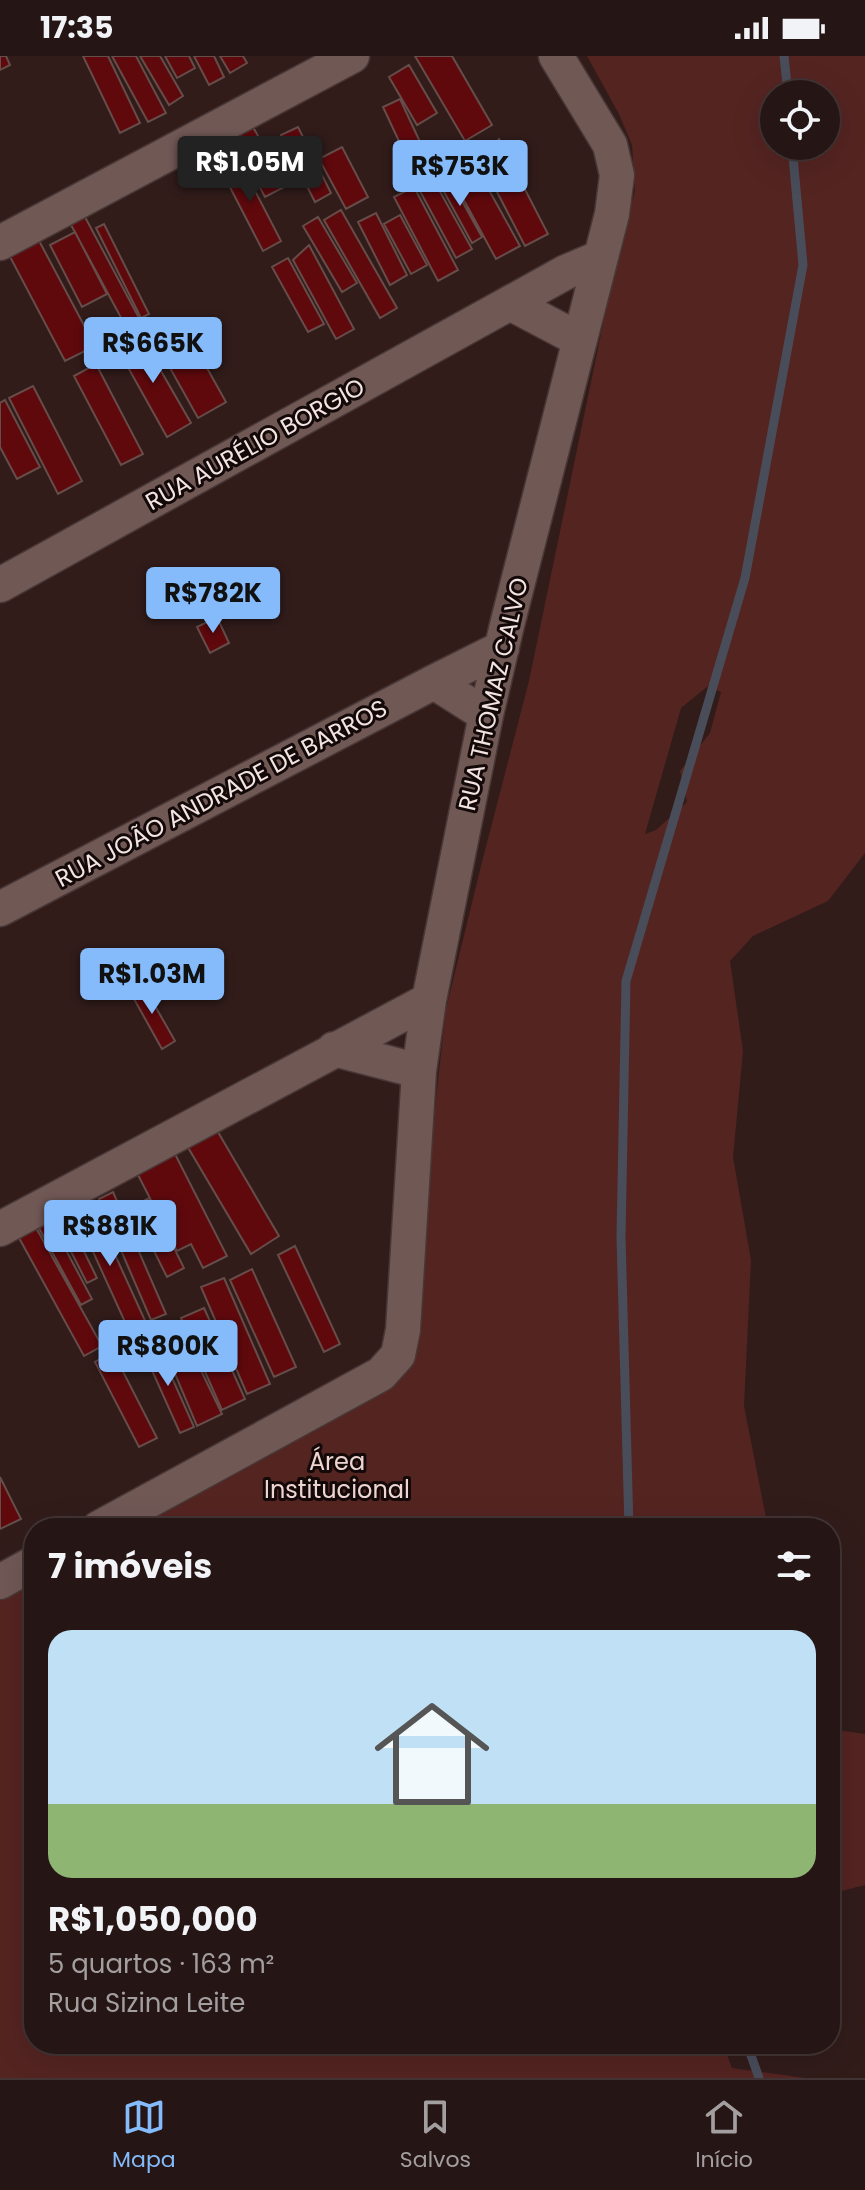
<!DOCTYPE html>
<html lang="pt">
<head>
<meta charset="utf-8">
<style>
  :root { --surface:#251514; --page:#2d1e1d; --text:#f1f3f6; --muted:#a39fa0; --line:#423434; --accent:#85bbfb }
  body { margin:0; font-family:Poppins,sans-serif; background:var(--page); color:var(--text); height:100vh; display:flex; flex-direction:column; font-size:30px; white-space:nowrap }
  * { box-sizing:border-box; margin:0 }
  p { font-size:26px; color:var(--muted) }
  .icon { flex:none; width:44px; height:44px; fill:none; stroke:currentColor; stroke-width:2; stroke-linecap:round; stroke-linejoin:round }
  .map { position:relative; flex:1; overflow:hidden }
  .drawer { position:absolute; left:24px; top:1462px; width:816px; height:536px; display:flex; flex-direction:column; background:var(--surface); border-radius:32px; box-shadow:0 8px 32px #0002,0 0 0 2px var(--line) }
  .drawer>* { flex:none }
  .fabs { position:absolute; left:760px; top:24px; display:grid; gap:16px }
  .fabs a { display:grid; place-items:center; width:80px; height:80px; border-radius:50%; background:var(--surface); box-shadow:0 8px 32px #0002,0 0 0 2px var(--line); font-size:40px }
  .price { position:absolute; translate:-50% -68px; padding:0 18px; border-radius:8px; background:var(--accent); color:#111; font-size:26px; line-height:52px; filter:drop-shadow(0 2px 4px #0008) }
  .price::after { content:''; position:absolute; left:50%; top:48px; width:24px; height:18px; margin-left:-12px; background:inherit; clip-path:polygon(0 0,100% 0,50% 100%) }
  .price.active { background:#222; color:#fff }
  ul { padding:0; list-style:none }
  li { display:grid; align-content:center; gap:16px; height:424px; padding:0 24px }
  li span { display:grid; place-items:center; height:248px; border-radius:24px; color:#555 }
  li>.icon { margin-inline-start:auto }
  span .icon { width:144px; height:144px; fill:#fffc; stroke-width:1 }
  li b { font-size:34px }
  h2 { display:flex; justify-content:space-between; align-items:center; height:96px; padding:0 24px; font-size:34px }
  .status { display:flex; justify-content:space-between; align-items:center; height:56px; padding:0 40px; background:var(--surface); direction:ltr }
  .status svg { height:22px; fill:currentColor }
  .tabs { display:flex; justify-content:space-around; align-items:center; height:112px; border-top:2px solid var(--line); background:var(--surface); font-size:22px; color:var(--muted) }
  .tabs a { display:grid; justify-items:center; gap:4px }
  .tabs .active { color:var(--accent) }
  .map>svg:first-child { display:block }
</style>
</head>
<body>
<div class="status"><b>17:35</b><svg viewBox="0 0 49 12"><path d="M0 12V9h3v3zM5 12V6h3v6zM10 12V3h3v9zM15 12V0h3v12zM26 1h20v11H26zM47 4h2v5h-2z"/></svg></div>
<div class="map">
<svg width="865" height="2022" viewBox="0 0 865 2022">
  <rect width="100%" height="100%" fill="#311c1a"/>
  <path fill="#542421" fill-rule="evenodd" d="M 587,0 L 865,0 L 865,797 L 828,845 L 753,880 L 730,905 L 743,995 L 733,1101 L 751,1204 L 744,1350 L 768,1472 L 130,1472 L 400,1323 L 415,1292 L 435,1052 L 446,953 L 482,806 L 529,625 L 613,220 L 635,135 L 632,89 L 619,58 ZM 774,38 L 826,38 L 826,90 L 774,90 ZM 708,630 L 721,636 L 710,677 L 680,715 L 687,746 L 656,774 L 645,778 L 681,652 Z
    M 34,1525 L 34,1988 L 723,1988 L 732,2012 L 805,2022 L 0,2022 L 0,1543 Z
    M 830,1673 L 865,1678 L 865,1829 L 830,1838 Z"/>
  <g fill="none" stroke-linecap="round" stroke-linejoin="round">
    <path stroke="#494d5a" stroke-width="9" d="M 784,0 L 788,38
      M 629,1472 L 621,1181 L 626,925 L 745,522 L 803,209 L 792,90
      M 747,1988 L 759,2022"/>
  </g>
  <path fill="#60090d" stroke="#654d4a" stroke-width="2" d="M 0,0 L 6,0 L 10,9 L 0,14 Z
    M 83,0 L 108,0 L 140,67 L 120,77 Z
    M 112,0 L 136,0 L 166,57 L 148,66 Z
    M 140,0 L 160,0 L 183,40 L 169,49 Z
    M 165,0 L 189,0 L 195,12 L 177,22 Z
    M 194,0 L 214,0 L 224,21 L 209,29 Z
    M 220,0 L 243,0 L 247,7 L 230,17 Z
    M 415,0 L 452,0 L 492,69 L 465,85 Z
    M 409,9 L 437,57 L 417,69 L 389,21 Z
    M 400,43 L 428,103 L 411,111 L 383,51 Z
    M 253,71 L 286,130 L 265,141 L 233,81 Z
    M 298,71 L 331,137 L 315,146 L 281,79 Z
    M 499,83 L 548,178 L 525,190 L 481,105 Z
    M 464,89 L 520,190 L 496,203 L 441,102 Z
    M 342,91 L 368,141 L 346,153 L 319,103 Z
    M 238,102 L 281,185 L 263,195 L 220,112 Z
    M 429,116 L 472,193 L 456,202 L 414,124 Z
    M 447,118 L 482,181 L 472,187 L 437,123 Z
    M 414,131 L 458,214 L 438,225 L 394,141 Z
    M 341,154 L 397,252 L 380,262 L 324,164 Z
    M 376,157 L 407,219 L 390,229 L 358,166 Z
    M 400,159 L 427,209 L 411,218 L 384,168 Z
    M 85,161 L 139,262 L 125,269 L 71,169 Z
    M 318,161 L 357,227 L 342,236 L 303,170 Z
    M 104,168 L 149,258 L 141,262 L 96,172 Z
    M 75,176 L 107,238 L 82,251 L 50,189 Z
    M 36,179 L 95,290 L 65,305 L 7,195 Z
    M 309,189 L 354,273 L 336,283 L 293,204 Z
    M 288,202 L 324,268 L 308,276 L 272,211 Z
    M 179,262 L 226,346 L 198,362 L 151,278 Z
    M 139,277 L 191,367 L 167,381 L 116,290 Z
    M 96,308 L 143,398 L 121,409 L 74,320 Z
    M 33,330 L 82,425 L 58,438 L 9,342 Z
    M 5,344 L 40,411 L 17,423 L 0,391 L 0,347 Z
    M 217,561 L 229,587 L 210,597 L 197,571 Z
    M 142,927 L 175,985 L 162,993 L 129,934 Z
    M 215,1071 L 279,1180 L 251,1198 L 186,1088 Z
    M 175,1098 L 227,1200 L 203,1212 L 191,1188 L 177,1195 L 137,1117 Z
    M 113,1136 L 166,1258 L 151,1264 L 99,1143 Z
    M 149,1142 L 184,1212 L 167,1221 L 132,1151 Z
    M 91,1146 L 147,1269 L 130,1277 L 74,1154 Z
    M 65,1157 L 97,1222 L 87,1227 L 54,1162 Z
    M 51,1166 L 92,1243 L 81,1249 L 39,1172 Z
    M 35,1170 L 102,1290 L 84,1300 L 18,1180 Z
    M 295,1190 L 340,1288 L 324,1296 L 278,1199 Z
    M 252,1213 L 296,1311 L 274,1321 L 230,1224 Z
    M 224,1222 L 270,1328 L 247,1338 L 201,1231 Z
    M 204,1252 L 245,1343 L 222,1354 L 181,1262 Z
    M 179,1269 L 222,1358 L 197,1370 L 159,1280 Z
    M 156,1286 L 194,1371 L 180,1377 L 142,1292 Z
    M 113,1296 L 157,1382 L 139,1391 L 95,1306 Z
    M 0,1421 L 21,1463 L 0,1473 Z"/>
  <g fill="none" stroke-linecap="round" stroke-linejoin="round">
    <g stroke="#483736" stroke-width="37">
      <path id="minor" d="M 0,187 L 352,0
        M 510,247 L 580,284
        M 0,529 L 566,216 L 599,202
        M 434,626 L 486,659
        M 0,853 L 434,626 L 502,592
        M 334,993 L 419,1015
        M 0,1173 L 429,944
        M 99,1472 L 381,1318 L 398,1299 L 403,1274 L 419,1015 L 429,944 L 486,659 L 507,569 L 612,158 L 617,119 L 610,89 L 556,0
        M 0,1526 L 34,1507"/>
    </g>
    <use href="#minor" stroke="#705855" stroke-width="34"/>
  </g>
  <g text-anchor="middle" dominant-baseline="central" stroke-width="6" stroke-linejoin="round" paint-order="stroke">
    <g font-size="24" fill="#f3e4e2" stroke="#120908">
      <text transform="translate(255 388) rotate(-29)">RUA AURÉLIO BORGIO</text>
      <text transform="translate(493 638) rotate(-77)">RUA THOMAZ CALVO</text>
      <text transform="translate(221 737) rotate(-28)">RUA JOÃO ANDRADE DE BARROS</text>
    </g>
    <g font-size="24" fill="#eed4d1" stroke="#120908">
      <text x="337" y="1405">Área<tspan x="337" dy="28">Institucional</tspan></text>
    </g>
  </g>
</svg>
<div class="fabs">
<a><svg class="icon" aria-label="locate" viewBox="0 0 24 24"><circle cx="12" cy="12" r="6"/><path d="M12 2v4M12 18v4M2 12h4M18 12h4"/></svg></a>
</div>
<b class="price active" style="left:250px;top:148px">R$1.05M</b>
<b class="price" style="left:460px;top:152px">R$753K</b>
<b class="price" style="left:153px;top:329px">R$665K</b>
<b class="price" style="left:213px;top:579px">R$782K</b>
<b class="price" style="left:152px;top:960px">R$1.03M</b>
<b class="price" style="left:110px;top:1212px">R$881K</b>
<b class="price" style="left:168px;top:1332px">R$800K</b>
<section class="drawer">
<h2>7 imóveis<svg class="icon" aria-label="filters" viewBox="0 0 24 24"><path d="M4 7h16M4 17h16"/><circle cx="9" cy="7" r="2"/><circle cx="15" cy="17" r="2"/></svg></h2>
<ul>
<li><span style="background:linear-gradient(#bfe0f5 70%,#8fb573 0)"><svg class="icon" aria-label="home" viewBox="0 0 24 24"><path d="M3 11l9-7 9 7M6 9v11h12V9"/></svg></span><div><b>R$1,050,000</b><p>5 quartos · 163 m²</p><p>Rua Sizina Leite</p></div></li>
</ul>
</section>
</div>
<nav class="tabs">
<a class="active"><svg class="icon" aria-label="map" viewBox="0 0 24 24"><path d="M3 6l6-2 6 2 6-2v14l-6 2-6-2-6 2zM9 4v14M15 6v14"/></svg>Mapa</a>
<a><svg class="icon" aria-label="saved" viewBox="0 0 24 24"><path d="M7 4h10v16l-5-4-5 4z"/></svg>Salvos</a>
<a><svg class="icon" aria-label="home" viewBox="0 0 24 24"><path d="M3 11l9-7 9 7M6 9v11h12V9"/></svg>Início</a>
</nav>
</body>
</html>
